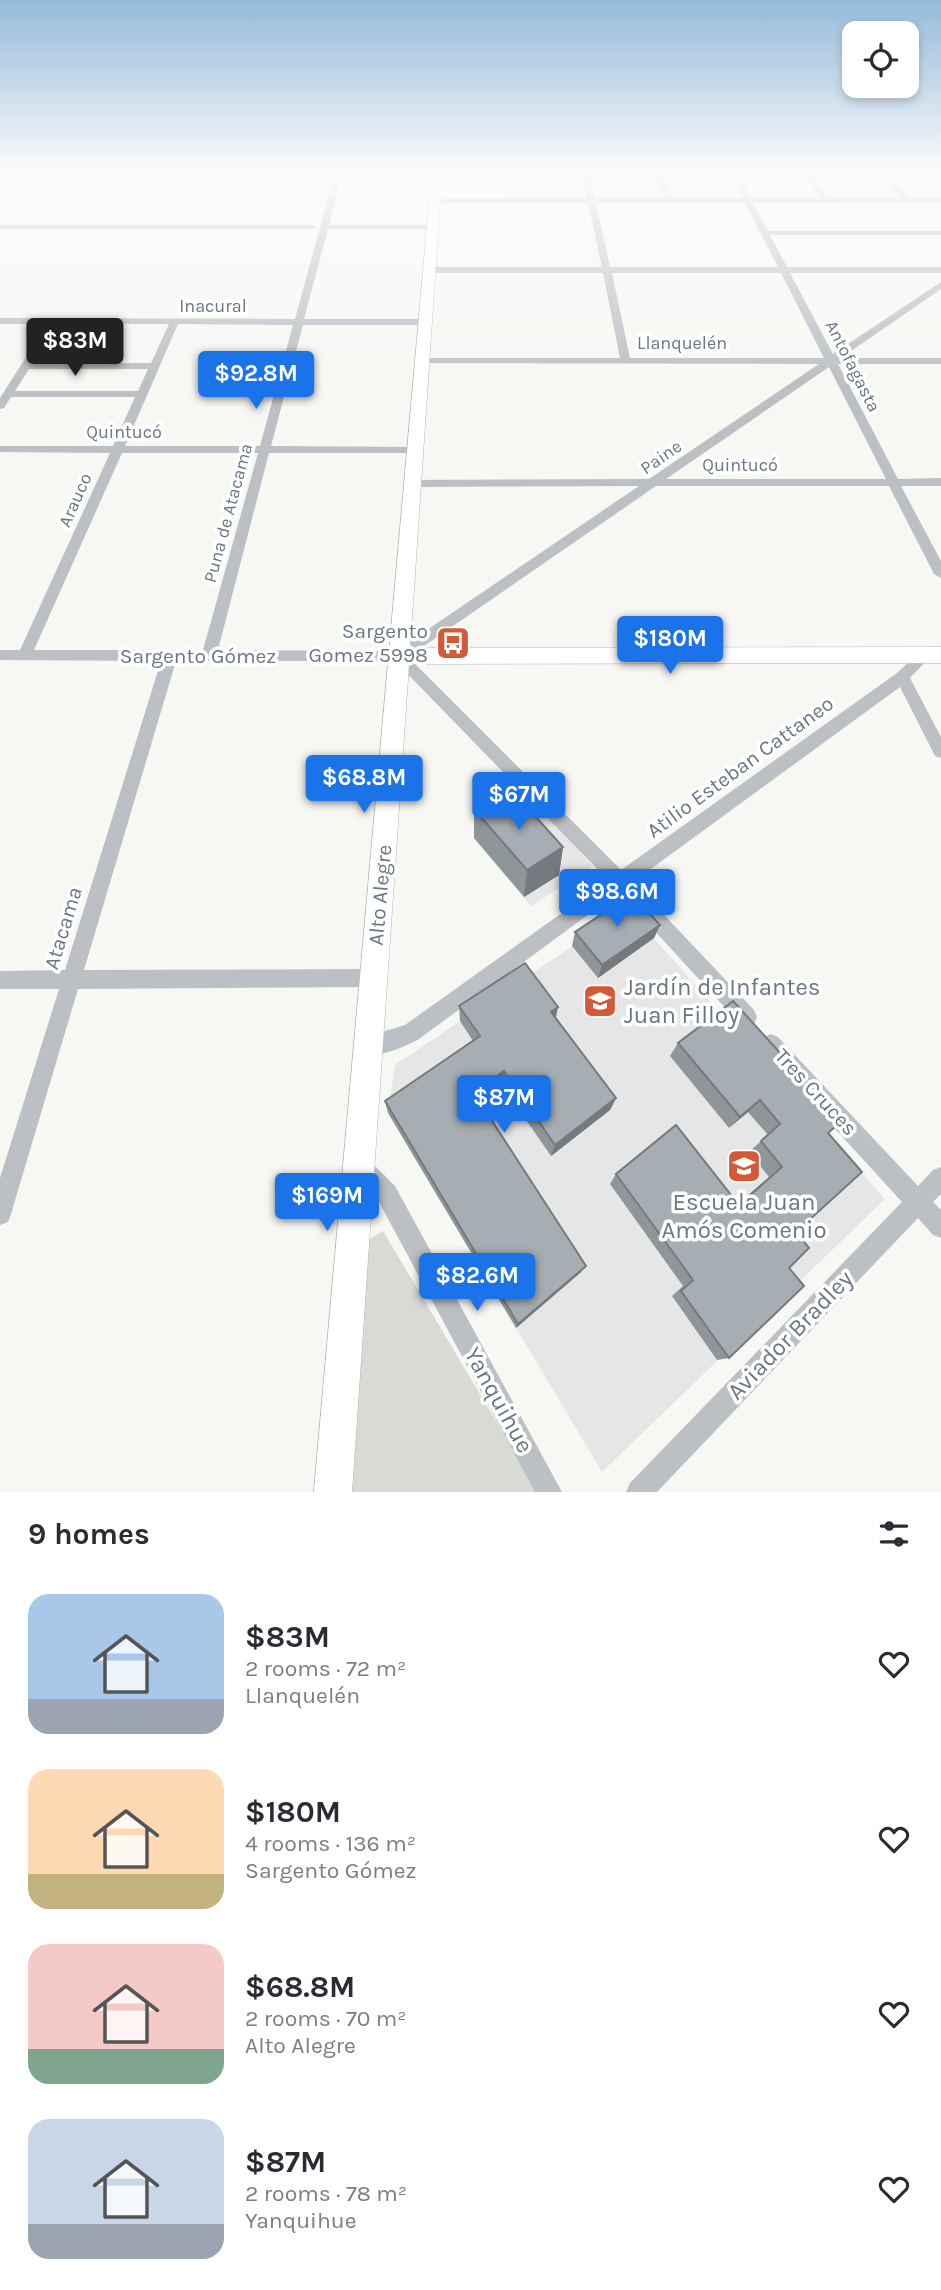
<!DOCTYPE html>
<html lang="en">
<head>
<meta charset="utf-8">
<style>
  :root { --surface:#fff; --page:#f7f7f7; --text:#2b2b33; --muted:#7c7c81; --accent:#1a73e8 }
  body { margin:0; font-family:Karla,sans-serif; background:var(--page); color:var(--text); height:100vh; display:flex; flex-direction:column; font-size:26px; white-space:nowrap }
  * { box-sizing:border-box; margin:0 }
  p { font-size:23px; color:var(--muted) }
  .icon { flex:none; width:38px; height:38px; fill:none; stroke:currentColor; stroke-width:2; stroke-linecap:round; stroke-linejoin:round }
  .map { position:relative; height:1492px; overflow:hidden }
  .sheet { display:flex; flex-direction:column; background:var(--surface); flex:1 }
  .sheet>* { flex:none }
  .fabs { position:absolute; left:842px; top:21px; display:grid; gap:14px }
  .fabs a { display:grid; place-items:center; width:77px; height:77px; border-radius:14px; background:var(--surface); box-shadow:0 4px 10px #0003; font-size:35px }
  .price { position:absolute; translate:-50% -60px; padding:0 16px; border-radius:7px; background:var(--accent); color:#fff; font-size:23px; line-height:46px; filter:drop-shadow(0 2px 4px #0008) }
  .price::after { content:''; position:absolute; left:50%; top:42px; width:21px; height:16px; margin-left:-10px; background:inherit; clip-path:polygon(0 0,100% 0,50% 100%) }
  .price.on { background:#222; color:#fff }
  ul { padding:0; list-style:none }
  li { display:flex; align-items:center; gap:21px; height:175px; padding:0 28px }
  li span { display:grid; place-items:center; flex:none; width:196px; height:140px; border-radius:21px; color:#555 }
  li>.icon { margin-inline-start:auto }
  span .icon { width:84px; height:84px; fill:#fffc; stroke-width:1 }
  li b { font-size:30px }
  h2 { display:flex; justify-content:space-between; align-items:center; height:84px; padding:0 28px; font-size:30px }
  .map>svg:first-child { display:block }
</style>
</head>
<body>
<div class="map">
<svg width="941" height="1492" viewBox="0 0 941 1492">
  <rect width="100%" height="100%" fill="#f7f7f4"/>
  <path fill="#e5e6e5" d="M 534,802 L 593,866 L 531,906 L 474,838 Z
    M 628,909 L 885,1199 L 602,1472 L 388,1113 L 395,1065 Z"/>
  <path fill="#d7dbd4" d="M 383,1231 L 538,1492 L 349,1492 L 367,1241 Z"/>
  <g fill="none" stroke-linecap="round" stroke-linejoin="round">
    <g stroke="#b1b6bb" stroke-width="1">
      <path id="secondary" d="M 432,173 L 442,173 L 410,648 L 941,647 L 941,663 L 409,664 L 352,1492 L 314,1492 Z"/>
    </g>
    <path fill="#bcc0c4" fill-rule="evenodd" d="M 582,173 L 590,173 L 595,198 L 664,198 L 655,173 L 663,173 L 672,198 L 743,198 L 730,173 L 738,173 L 751,198 L 820,198 L 803,173 L 811,173 L 827,198 L 900,198 L 879,173 L 887,173 L 908,198 L 941,198 L 941,202 L 753,203 L 768,231 L 941,231 L 941,235 L 770,235 L 787,267 L 941,267 L 941,273 L 790,273 L 833,354 L 941,282 L 941,289 L 841,358 L 941,358 L 941,364 L 838,364 L 898,479 L 941,478 L 941,486 L 901,486 L 941,561 L 941,578 L 934,574 L 889,486 L 656,486 L 408,657 L 621,870 L 897,673 L 920,651 L 925,650 L 932,655 L 910,678 L 941,737 L 941,758 L 935,756 L 900,687 L 633,882 L 754,1010 L 757,1017 L 754,1024 L 747,1027 L 740,1024 L 619,892 L 419,1039 C 404,1047 379,1059 362,1052 L 359,1045 L 362,1038 L 405,1025 L 608,880 L 395,661 L 176,661 L 84,970 L 374,969 L 381,972 L 384,978 L 381,984 L 374,987 L 78,989 L 11,1214 L 8,1222 L 0,1225 L 0,1178 L 59,989 L 0,989 L 0,971 L 65,970 L 161,661 L 0,660 L 0,650 L 20,650 L 110,453 L 0,452 L 0,446 L 113,446 L 135,397 L 11,397 L 4,408 L 0,409 L 0,398 L 47,324 L 0,324 L 0,318 L 295,319 L 334,176 L 338,174 L 342,176 L 329,225 L 436,225 L 437,227 L 433,229 L 328,229 L 304,319 L 426,319 L 431,322 L 426,325 L 303,325 L 271,446 L 417,447 L 423,450 L 417,453 L 269,453 L 218,650 L 396,651 L 639,486 L 414,487 L 410,486 L 410,480 L 649,479 L 819,364 L 418,363 L 417,361 L 422,358 L 620,358 L 603,273 L 430,273 L 426,270 L 430,267 L 602,267 L 588,203 L 435,203 L 431,201 L 435,199 L 587,198 ZM 596,203 L 745,203 L 778,267 L 610,267 ZM 612,273 L 781,273 L 824,358 L 630,358 ZM 57,324 L 169,324 L 151,363 L 32,363 ZM 178,324 L 293,325 L 260,446 L 125,446 ZM 829,367 L 886,479 L 666,479 ZM 29,369 L 148,369 L 138,391 L 15,391 ZM 122,453 L 258,453 L 203,650 L 34,650 Z
      M 0,225 L 312,225 L 316,227 L 312,229 L 0,229 Z
      M 771,1034 L 778,1037 L 918,1186 L 933,1170 L 941,1167 L 941,1194 L 933,1202 L 941,1210 L 941,1238 L 933,1235 L 918,1218 L 657,1492 L 626,1492 L 630,1483 L 902,1202 L 764,1051 L 761,1044 L 764,1037 Z
      M 360,1156 L 368,1159 L 395,1186 L 562,1492 L 535,1492 L 379,1202 L 352,1175 L 349,1167 L 352,1159 Z"/>
    <use href="#secondary" fill="#fff" fill-rule="evenodd"/>
  </g>
  <path fill="#8f969a" d="M 460,173 L 503,173 L 503,175 L 460,174 Z
    M 474,809 L 513,814 L 563,847 L 559,875 L 524,897 L 474,838 Z
    M 660,925 L 654,938 L 598,978 L 572,946 L 575,932 Z
    M 459,1006 L 556,1018 L 616,1098 L 610,1110 L 551,1156 L 502,1085 L 479,1102 L 581,1272 L 516,1328 L 388,1113 L 385,1101 L 473,1041 L 460,1021 Z
    M 678,1043 L 828,1133 L 796,1232 L 789,1268 L 729,1358 L 717,1360 L 672,1296 L 683,1286 L 610,1184 L 616,1174 L 738,1204 L 769,1177 L 749,1152 L 768,1135 L 748,1112 L 729,1128 L 670,1056 Z"/>
  <path fill="#747a7d" d="M 563,847 L 559,875 L 524,897 L 527,870 Z
    M 660,925 L 654,938 L 598,978 L 602,965 Z
    M 558,1007 L 555,1022 L 551,1012 Z
    M 504,1071 L 502,1085 L 474,1106 L 474,1093 Z
    M 616,1098 L 610,1110 L 551,1156 L 555,1145 Z
    M 760,1100 L 748,1112 L 729,1128 L 740,1117 Z
    M 586,1266 L 581,1272 L 516,1328 L 518,1324 Z"/>
  <path fill="#a6aeb3" stroke="#747a7d" stroke-width="2" d="M 496,796 L 513,814 L 526,806 L 563,847 L 527,870 L 474,809 Z
    M 632,894 L 660,925 L 602,965 L 575,932 Z
    M 525,963 L 558,1007 L 551,1012 L 616,1098 L 555,1145 L 504,1071 L 474,1093 L 586,1266 L 518,1324 L 385,1101 L 480,1036 L 459,1006 Z
    M 733,1001 L 842,1121 L 828,1133 L 862,1172 L 796,1232 L 809,1248 L 789,1268 L 804,1286 L 729,1358 L 681,1291 L 693,1280 L 616,1174 L 676,1125 L 739,1205 L 782,1167 L 761,1141 L 780,1124 L 760,1100 L 740,1117 L 678,1043 Z"/>
  <linearGradient id="sky" x2="0" y2="1"><stop stop-color="#95bada"/><stop offset="0.45" stop-color="#fbfbfa"/><stop offset="1" stop-color="#fbfbfa" stop-opacity="0"/></linearGradient>
  <rect width="941" height="382" fill="url(#sky)"/>
  <defs>
    <g id="bus-square" transform="scale(1.75)"><rect x="-9" y="-9" width="18" height="18" rx="4" fill="#d45a37" stroke="#fff"/><path d="M-5-6H5V4H4V6H2V4H-2V6H-4V4H-5ZM-3.5-4V0h7V-4ZM-3.5 1.2v1.5H-2V1.2ZM2 1.2v1.5H3.5V1.2Z" fill="#fff"/></g>
    <g id="school-square" transform="scale(1.75)"><rect x="-9" y="-9" width="18" height="18" rx="4" fill="#d45a37" stroke="#fff"/><path d="M0-5L7-2L0 1L-7-2ZM-4 1L0 2.5L4 1V4Q0 6-4 4Z" fill="#fff"/></g>
  </defs>
  <g fill-rule="evenodd">
    <use href="#bus-square" x="453" y="643"/>
    <use href="#school-square" x="600" y="1001"/>
    <use href="#school-square" x="744" y="1166"/>
  </g>
  <g text-anchor="middle" dominant-baseline="central" stroke-width="7" stroke-linejoin="round" paint-order="stroke">
    <g font-size="18" fill="#687783" stroke="#fff">
      <text x="213" y="306">Inacural</text>
      <text x="682" y="343">Llanquelén</text>
      <text transform="translate(853 366) rotate(63)">Antofagasta</text>
      <text x="124" y="432">Quintucó</text>
      <text transform="translate(661 457) rotate(-35)">Paine</text>
      <text x="740" y="465">Quintucó</text>
      <text transform="translate(75 500) rotate(-66)">Arauco</text>
      <text transform="translate(228 513) rotate(-75)">Puna de Atacama</text>
    </g>
    <g font-size="21" fill="#687783" stroke="#fff" text-anchor="end">
      <text x="428" y="631">Sargento<tspan x="428" dy="24">Gomez 5998</tspan></text>
    </g>
    <g font-size="21" fill="#687783" stroke="#fff">
      <text x="198" y="656">Sargento Gómez</text>
      <text transform="translate(740 767) rotate(-36)">Atilio Esteban Cattaneo</text>
      <text transform="translate(380 895) rotate(-85)">Alto Alegre</text>
      <text transform="translate(63 928) rotate(-73)">Atacama</text>
      <text transform="translate(816 1092) rotate(47)">Tres Cruces</text>
    </g>
    <g font-size="24" fill="#687783" stroke="#fff" text-anchor="start">
      <text x="624" y="987">Jardín de Infantes<tspan x="624" dy="28">Juan Filloy</tspan></text>
      <text x="744" y="1202" text-anchor="middle">Escuela Juan<tspan x="744" dy="28">Amós Comenio</tspan></text>
    </g>
    <g font-size="24" fill="#687783" stroke="#fff">
      <text transform="translate(790 1335) rotate(-46)">Aviador Bradley</text>
      <text transform="translate(499 1400) rotate(61)">Yanquihue</text>
    </g>
  </g>
</svg>
<div class="fabs">
<a><svg class="icon" aria-label="locate" viewBox="0 0 24 24"><circle cx="12" cy="12" r="6"/><path d="M12 2v4M12 18v4M2 12h4M18 12h4"/></svg></a>
</div>
<b class="price on" style="left:75px;top:378px">$83M</b>
<b class="price" style="left:256px;top:411px">$92.8M</b>
<b class="price" style="left:670px;top:676px">$180M</b>
<b class="price" style="left:364px;top:815px">$68.8M</b>
<b class="price" style="left:519px;top:832px">$67M</b>
<b class="price" style="left:617px;top:929px">$98.6M</b>
<b class="price" style="left:504px;top:1135px">$87M</b>
<b class="price" style="left:327px;top:1233px">$169M</b>
<b class="price" style="left:477px;top:1313px">$82.6M</b>
</div>
<section class="sheet">
<h2>9 homes<svg class="icon" aria-label="filters" viewBox="0 0 24 24"><path d="M4 7h16M4 17h16"/><circle cx="9" cy="7" r="2"/><circle cx="15" cy="17" r="2"/></svg></h2>
<ul>
<li><span style="background:linear-gradient(#a9c7e8 75%,#9aa5b1 0)"><svg class="icon" aria-label="home" viewBox="0 0 24 24"><path d="M3 11l9-7 9 7M6 9v11h12V9"/></svg></span><div><b>$83M</b><p>2 rooms · 72 m²</p><p>Llanquelén</p></div><svg class="icon" aria-label="heart" viewBox="0 0 24 24"><path d="M12 20l-8-8c-3-5 5-10 8-4 3-6 11-1 8 4z"/></svg></li>
<li><span style="background:linear-gradient(#ffd9b3 75%,#c2b280 0)"><svg class="icon" aria-label="home" viewBox="0 0 24 24"><path d="M3 11l9-7 9 7M6 9v11h12V9"/></svg></span><div><b>$180M</b><p>4 rooms · 136 m²</p><p>Sargento Gómez</p></div><svg class="icon" aria-label="heart" viewBox="0 0 24 24"><path d="M12 20l-8-8c-3-5 5-10 8-4 3-6 11-1 8 4z"/></svg></li>
<li><span style="background:linear-gradient(#f6c9c9 75%,#7fa58c 0)"><svg class="icon" aria-label="home" viewBox="0 0 24 24"><path d="M3 11l9-7 9 7M6 9v11h12V9"/></svg></span><div><b>$68.8M</b><p>2 rooms · 70 m²</p><p>Alto Alegre</p></div><svg class="icon" aria-label="heart" viewBox="0 0 24 24"><path d="M12 20l-8-8c-3-5 5-10 8-4 3-6 11-1 8 4z"/></svg></li>
<li><span style="background:linear-gradient(#c9d6e8 75%,#9aa5b1 0)"><svg class="icon" aria-label="home" viewBox="0 0 24 24"><path d="M3 11l9-7 9 7M6 9v11h12V9"/></svg></span><div><b>$87M</b><p>2 rooms · 78 m²</p><p>Yanquihue</p></div><svg class="icon" aria-label="heart" viewBox="0 0 24 24"><path d="M12 20l-8-8c-3-5 5-10 8-4 3-6 11-1 8 4z"/></svg></li>
</ul>
</section>
</body>
</html>
